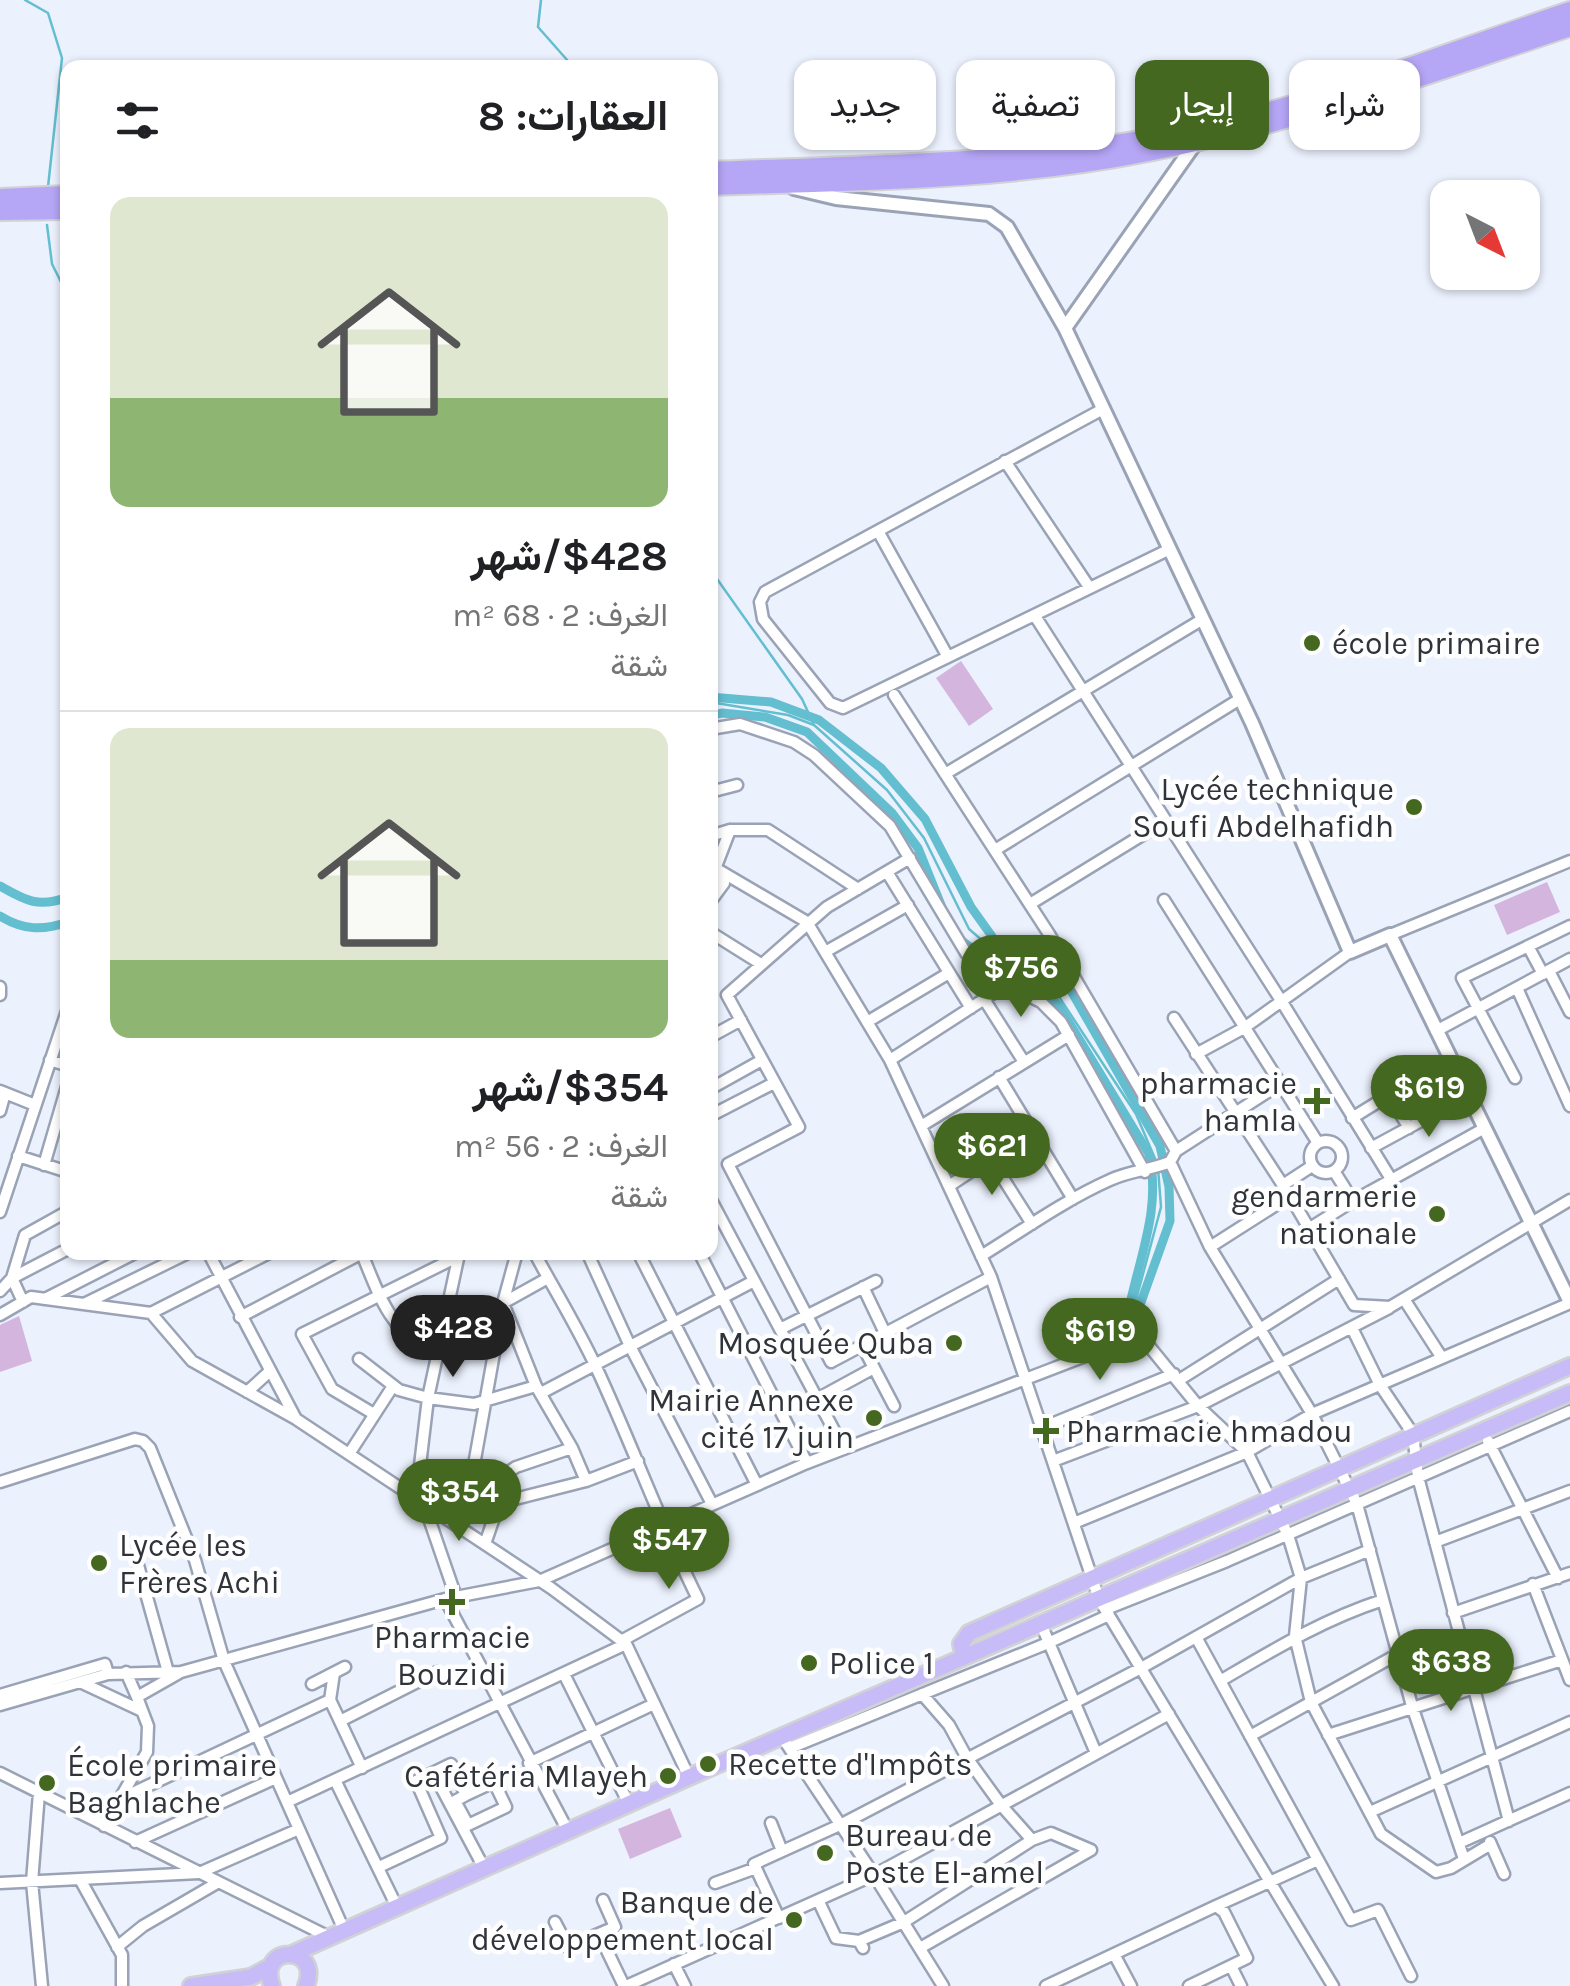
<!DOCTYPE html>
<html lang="ar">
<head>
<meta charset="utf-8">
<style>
  :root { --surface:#fff; --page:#f6f6f6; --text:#202124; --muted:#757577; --line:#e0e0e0; --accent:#446820 }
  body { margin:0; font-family:Karla,Vazirmatn,sans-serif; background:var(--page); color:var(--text); direction:rtl; height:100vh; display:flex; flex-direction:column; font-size:38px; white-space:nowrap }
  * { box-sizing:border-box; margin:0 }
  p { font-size:32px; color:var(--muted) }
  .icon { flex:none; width:55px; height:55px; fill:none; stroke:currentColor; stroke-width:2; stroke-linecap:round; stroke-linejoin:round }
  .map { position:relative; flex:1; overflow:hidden; direction:ltr }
  .details { position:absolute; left:60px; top:60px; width:658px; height:1200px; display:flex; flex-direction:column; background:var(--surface); border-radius:20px; box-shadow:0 2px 8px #0004; direction:rtl }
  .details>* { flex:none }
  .banner { position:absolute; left:748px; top:60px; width:672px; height:90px; direction:rtl; display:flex; gap:20px }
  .needle { width:65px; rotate:138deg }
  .tools { position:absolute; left:1430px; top:180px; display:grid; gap:20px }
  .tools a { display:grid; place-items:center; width:110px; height:110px; border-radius:20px; background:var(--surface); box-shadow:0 2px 8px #0004; font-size:50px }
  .price { position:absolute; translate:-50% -85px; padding:0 22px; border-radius:35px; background:var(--accent); color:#fff; font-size:32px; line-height:65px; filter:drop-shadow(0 2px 5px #0008) }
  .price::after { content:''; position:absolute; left:50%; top:60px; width:30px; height:22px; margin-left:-15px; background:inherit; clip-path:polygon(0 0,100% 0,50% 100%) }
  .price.active { background:#222; color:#fff }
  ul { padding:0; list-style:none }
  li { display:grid; align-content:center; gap:20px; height:530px; padding:0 50px }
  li+li { border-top:2px solid var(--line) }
  li span { display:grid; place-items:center; height:310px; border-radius:20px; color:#555 }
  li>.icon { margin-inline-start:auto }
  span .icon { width:180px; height:180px; fill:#fffc; stroke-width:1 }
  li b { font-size:42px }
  h2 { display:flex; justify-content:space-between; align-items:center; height:120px; padding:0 50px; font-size:42px }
  .chip { padding:0 35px; border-radius:20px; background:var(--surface); box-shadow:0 2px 8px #0004; font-size:35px; line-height:90px }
  .chip.active { background:var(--accent); color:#fff }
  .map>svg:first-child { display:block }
</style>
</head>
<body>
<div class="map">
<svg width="1570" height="1986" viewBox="0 0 1570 1986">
  <rect width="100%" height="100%" fill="#ebf1fd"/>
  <path fill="#d4b5de" d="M 961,661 L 993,709 L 969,726 L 936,678 Z
    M 1547,882 L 1560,912 L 1507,935 L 1494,905 Z
    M 19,1316 L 32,1361 L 0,1372 L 0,1325 Z
    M 670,1808 L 682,1837 L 630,1859 L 618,1829 Z"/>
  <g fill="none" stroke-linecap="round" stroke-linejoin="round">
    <path stroke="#63bed0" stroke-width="2.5" d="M 25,0 L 48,13 L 62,58 L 48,187
      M 541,0 L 538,27 L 568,61 L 570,68
      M 47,225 L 52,264 L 68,296
      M 710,569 L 802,699 L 814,725
      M 710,702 L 788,715 L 814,725 L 887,790 L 924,838 L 969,929 L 999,955 L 1048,980 L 1136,1114 L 1156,1161
      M 1136,1300 L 1161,1207 L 1158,1168"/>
    <path stroke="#63bed0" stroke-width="9" d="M 710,697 L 771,702 L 819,720 L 881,768 L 925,819 L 971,907 L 996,942 L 1066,982 L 1160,1146 L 1169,1187 L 1170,1221 L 1140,1305 L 1130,1304 C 1141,1253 1161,1207 1149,1154 L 1059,1006 L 1041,987 L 995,966 L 961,940
      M 710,716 L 722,713 L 765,717 L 807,732 L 892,813 L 918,848 L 941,905
      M 0,886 C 26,901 39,908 68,897
      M 0,916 C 23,930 42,931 68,922"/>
    <g stroke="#9aa3b6" stroke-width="15">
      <path id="minor" d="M 1103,409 L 765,592 L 760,602 L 763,619 L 830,703 L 843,708 L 1170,549
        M 1005,461 L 1089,587
        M 878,531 L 948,657
        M 1035,616 L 1282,1002 L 1391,1179
        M 894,695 L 1049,934 L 1176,1151
        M 710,729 L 740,724 L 794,742 L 814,755 L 890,826 L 966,953 L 991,977 L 1041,1002 L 1061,1022 L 1145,1172
        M 945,774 L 1203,619
        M 710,792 L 737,785
        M 710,836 L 730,830 L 768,830 L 858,889
        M 995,850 L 1240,699
        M 910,858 L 827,907 L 727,995 L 799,1127 L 728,1164 L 831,1362 L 991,1277
        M 710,865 L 807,922 L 890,1060 L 991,1277 L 1099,1599 L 1333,1986
        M 887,872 L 971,1008
        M 1164,900 L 1318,1143
        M 710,902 L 724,883 L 715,869 L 730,830
        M 1030,904 L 1165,821
        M 710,932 L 761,964
        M 1390,935 L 1570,861
        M 1528,946 L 1543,974
        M 825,952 L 908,905
        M 1549,971 L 1570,1012
        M 0,987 L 0,995
        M 1517,988 L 1570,1106
        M 984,999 L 1024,1062
        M 1174,1018 L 1290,1196 L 1354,1305 L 1390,1307 L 1570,1200
        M 867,1022 L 949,973
        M 1436,1031 L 1570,959
        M 710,1037 L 741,1020
        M 1196,1054 L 1244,1028 L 1350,952
        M 50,1060 L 68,1066
        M 890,1060 L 1006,985
        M 999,1077 L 1073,1199
        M 1515,1078 L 1462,978 L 1570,926
        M 1280,1084 L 1176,1151 L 1170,1162 L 1210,1247 L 1312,1414 L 1357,1504 L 1412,1706 L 1464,1859
        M 710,1089 L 762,1060
        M 0,1091 L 35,1105
        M 1389,1095 L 1409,1128
        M 0,1111 L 5,1093
        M 710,1116 L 774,1083
        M 1352,1118 L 1420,1076 L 1440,1111
        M 921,1126 L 1069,1035
        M1310 1157a16 16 0 1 1 32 0a16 16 0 1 1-32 0Z
        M 1371,1148 L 1467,1096
        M 18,1156 L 68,1172
        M 44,1165 L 68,1083
        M 1334,1171 L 1353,1201 L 1483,1129
        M 1283,1185 L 1312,1166
        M 949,1186 L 982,1164 L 994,1164 L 1032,1224
        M 710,1198 L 844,1449
        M 68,1211 L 25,1235 L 12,1278 L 68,1249
        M 0,1212 L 68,1008
        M 1310,1228 L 1353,1201
        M 1210,1247 L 1290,1196
        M 208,1252 L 296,1419
        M 517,1252 L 503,1303 L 472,1476 L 499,1503 L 586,1481 L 638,1461
        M 534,1252 C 555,1291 578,1328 596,1367 C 632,1444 660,1523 698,1599 L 621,1641
        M 587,1252 L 630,1346 L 712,1504
        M 638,1252 L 757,1485
        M 699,1252 L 807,1463
        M 362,1254 C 377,1289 393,1345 440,1346
        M 981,1256 C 1023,1230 1065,1200 1110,1180 C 1129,1171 1150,1170 1170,1162
        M 548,1278 L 503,1303 L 536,1386 L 572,1448 L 586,1481
        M 863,1287 L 885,1333
        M 0,1291 L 12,1278 L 23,1302
        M 45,1299 L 137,1252
        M 1404,1299 L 1442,1358
        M 84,1304 L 190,1252
        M 151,1313 L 192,1361 L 296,1419 L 551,1588 L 626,1644 L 689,1777
        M 0,1315 L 31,1297 L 151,1313 L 271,1252
        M 240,1317 L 364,1252
        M 1352,1328 L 1380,1385 L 1413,1434 L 1418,1477 L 1509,1821
        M 780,1329 L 876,1281
        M 862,1345 L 894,1406
        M 359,1359 L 399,1390 L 428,1398 L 474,1404 L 536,1386
        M 1179,1380 L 1339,1279
        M 247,1392 L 270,1371
        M 541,1393 L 754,1281
        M 817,1399 L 872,1369
        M 374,1414 L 332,1389 L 302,1334 L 459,1256
        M 1042,1428 L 1174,1374
        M 1488,1441 L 1558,1578
        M 349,1454 L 393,1386
        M 1053,1461 L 1198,1406 L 1389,1308
        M 0,1482 L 135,1439 L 143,1441 L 150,1448 L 195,1560 L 224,1661 L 344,1930
        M 482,1489 L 516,1467 L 572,1448
        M 416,1499 L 428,1398 L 459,1254
        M 424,1504 L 456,1597
        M 1074,1523 L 1247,1452 L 1312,1414 L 1570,1303
        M 1435,1542 L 1570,1491
        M 485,1544 L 499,1503
        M 138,1565 L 168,1672
        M 1533,1584 L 1570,1680
        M 1106,1609 L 1227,1561 L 1570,1411
        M 1453,1613 L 1570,1573
        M 1041,1624 L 1096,1753
        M 1196,1637 L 1351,1920 L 1378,1910 L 1411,1976
        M 181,1672 L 445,1599
        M 334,1673 L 330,1700 L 362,1768
        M 564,1674 L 629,1804
        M 1220,1681 C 1273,1650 1324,1619 1383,1600
        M 80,1682 L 142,1711
        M 312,1684 L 345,1667
        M 0,1695 L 105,1664 L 108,1674
        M 0,1705 L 108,1674 L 181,1672 L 137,1697 L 126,1672
        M 340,1721 L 437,1672
        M 1328,1735 L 1562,1660
        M 1250,1736 L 1398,1654
        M 782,1737 L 874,1875 L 1169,1714
        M 790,1748 L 1048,1643 L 1109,1615
        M 529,1763 L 654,1704
        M 0,1773 L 329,1937
        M 335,1780 L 397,1907
        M 442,1789 L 484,1868
        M 39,1793 L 32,1882 L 42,1986
        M 122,1798 L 330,1700
        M 287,1802 L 626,1644
        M 1370,1812 L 1570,1722
        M 771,1823 L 782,1851
        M 104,1826 L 147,1752 L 148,1726 L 137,1697
        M 568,1831 L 445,1599 L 539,1581 L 807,1463 L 1140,1335 L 1198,1406 L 1247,1452 L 1288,1535 L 1301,1578 L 1295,1636 L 1311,1702 L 1381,1834 L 1436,1872 L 1451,1868 L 1491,1844
        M 1032,1840 L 1051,1833 L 1091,1850
        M 135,1842 L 276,1778
        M 1490,1842 L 1504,1874
        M 1459,1843 L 1570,1793
        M 379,1867 L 441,1838 L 416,1781 L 451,1764 L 466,1795 L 494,1782 L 506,1807 L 468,1825 L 455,1801 L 466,1795
        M 81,1881 L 122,1955 L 122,1986
        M 0,1883 L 199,1873 L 299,1829
        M 715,1883 L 756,1868
        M 818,1900 L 836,1938 L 859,1941 L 863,1948
        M 1216,1906 L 1318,1860
        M 779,1918 L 754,1864 L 842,1824 L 1141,1668 L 1301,1578 L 1370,1550
        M 555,1922 L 568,1947 L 615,1927 L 603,1900
        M 599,1934 L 624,1986
        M 859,1941 L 904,1922 L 1032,1840 L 1001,1805 L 967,1758 L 949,1725 L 922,1694
        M 117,1947 L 143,1926 L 217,1883
        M 920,1948 L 1091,1850
        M 1114,1954 L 1131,1986
        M 674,1964 L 685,1986
        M 1231,1966 L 1241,1986
        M 626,1986 L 874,1875 L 943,1986
        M 1046,1986 L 1216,1906 L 1224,1912 L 1247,1958 L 1189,1986"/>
    </g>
    <g stroke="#9aa3b6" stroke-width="18">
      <path id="tertiary" d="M 794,188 L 836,198 L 989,214 L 1007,227 L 1065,328 L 1252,723 L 1350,952 L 1390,935 L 1570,1302
        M 1065,328 L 1196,142"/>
    </g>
    <g stroke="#d1d2d4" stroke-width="20">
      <path id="primary" d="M 964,1657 L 961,1644 L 969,1633 L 1570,1366
        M 292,1954 L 689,1777 L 1570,1393
        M 191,1986 L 251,1977 L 271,1966
        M 272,1986 C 256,1944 322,1944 306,1986"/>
    </g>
    <g stroke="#d1d2d4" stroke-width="22">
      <path id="trunk" d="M 710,171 C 880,164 1049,164 1216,125 C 1336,97 1453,50 1570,11
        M 710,186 C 856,181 1004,181 1148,152 C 1293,124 1431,73 1570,27
        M 0,198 L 68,195
        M 0,211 L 68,210"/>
    </g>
    <use href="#minor" stroke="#fff" stroke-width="10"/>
    <use href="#tertiary" stroke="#fff" stroke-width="12"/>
    <use href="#primary" stroke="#c8bcf8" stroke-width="15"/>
    <use href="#trunk" stroke="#b6a6f6" stroke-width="18"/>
  </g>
  <g fill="#446820" stroke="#fefefe" stroke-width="4">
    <circle cx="1312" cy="643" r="10"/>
    <circle cx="1414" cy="807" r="10"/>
    <path d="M1312 1086h10v10h10v10h-10v10h-10v-10h-10v-10h10z"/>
    <circle cx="1437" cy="1214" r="10"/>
    <circle cx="954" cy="1343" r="10"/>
    <circle cx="874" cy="1418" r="10"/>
    <path d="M1041 1416h10v10h10v10h-10v10h-10v-10h-10v-10h10z"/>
    <circle cx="99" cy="1563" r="10"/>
    <path d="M447 1587h10v10h10v10h-10v10h-10v-10h-10v-10h10z"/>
    <circle cx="809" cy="1663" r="10"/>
    <circle cx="708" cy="1764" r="10"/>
    <circle cx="668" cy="1776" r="10"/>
    <circle cx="47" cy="1783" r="10"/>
    <circle cx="825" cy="1853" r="10"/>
    <circle cx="794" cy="1920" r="10"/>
  </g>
  <g text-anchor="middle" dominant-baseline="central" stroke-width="9" stroke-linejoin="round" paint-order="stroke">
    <g font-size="32" fill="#2f333a" stroke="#fefefe" text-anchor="start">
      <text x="1332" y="643">école primaire</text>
      <text x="1394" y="789" text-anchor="end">Lycée technique<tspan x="1394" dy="37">Soufi Abdelhafidh</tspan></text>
      <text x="1297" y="1083" text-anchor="end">pharmacie<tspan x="1297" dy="37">hamla</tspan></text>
      <text x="1417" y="1196" text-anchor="end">gendarmerie<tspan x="1417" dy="37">nationale</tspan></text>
      <text x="934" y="1343" text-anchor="end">Mosquée Quba</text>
      <text x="854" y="1400" text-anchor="end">Mairie Annexe<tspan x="854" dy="37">cité 17 juin</tspan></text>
      <text x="1066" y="1431">Pharmacie hmadou</text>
      <text x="119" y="1545">Lycée les<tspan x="119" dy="37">Frères Achi</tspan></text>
      <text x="452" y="1637" text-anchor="middle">Pharmacie<tspan x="452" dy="37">Bouzidi</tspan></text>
      <text x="829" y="1663">Police 1</text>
      <text x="728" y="1764">Recette d'Impôts</text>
      <text x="67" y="1765">École primaire<tspan x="67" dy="37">Baghlache</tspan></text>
      <text x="648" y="1776" text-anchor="end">Cafétéria Mlayeh</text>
      <text x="845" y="1835">Bureau de<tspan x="845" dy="37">Poste El-amel</tspan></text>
      <text x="774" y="1902" text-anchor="end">Banque de<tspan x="774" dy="37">développement local</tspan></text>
    </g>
  </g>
</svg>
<div class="tools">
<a><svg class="needle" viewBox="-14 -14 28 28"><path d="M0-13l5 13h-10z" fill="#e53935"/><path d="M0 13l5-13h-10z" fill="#757577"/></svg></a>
</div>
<b class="price" style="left:1021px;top:1020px">$756</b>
<b class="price" style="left:1429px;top:1140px">$619</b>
<b class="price" style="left:992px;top:1198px">$621</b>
<b class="price active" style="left:453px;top:1380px">$428</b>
<b class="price" style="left:1100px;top:1383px">$619</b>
<b class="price" style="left:459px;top:1544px">$354</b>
<b class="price" style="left:669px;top:1592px">$547</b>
<b class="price" style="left:1451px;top:1714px">$638</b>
<div class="banner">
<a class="chip">شراء</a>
<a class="chip active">إيجار</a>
<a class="chip">تصفية</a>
<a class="chip">جديد</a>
</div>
<section class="details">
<h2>العقارات: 8<svg class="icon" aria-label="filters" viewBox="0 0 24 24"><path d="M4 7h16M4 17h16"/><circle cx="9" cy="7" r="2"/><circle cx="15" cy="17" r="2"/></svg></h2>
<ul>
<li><span style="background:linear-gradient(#dfe7d0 65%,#8fb573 0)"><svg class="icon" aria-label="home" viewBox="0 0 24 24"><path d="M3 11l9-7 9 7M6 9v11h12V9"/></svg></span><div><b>$428/شهر</b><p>الغرف: 2 · 68 m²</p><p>شقة</p></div></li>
<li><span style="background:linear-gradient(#dfe7d0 75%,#8fb573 0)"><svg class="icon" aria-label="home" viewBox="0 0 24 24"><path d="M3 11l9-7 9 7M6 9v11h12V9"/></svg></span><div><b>$354/شهر</b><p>الغرف: 2 · 56 m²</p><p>شقة</p></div></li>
</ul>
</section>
</div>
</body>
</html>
